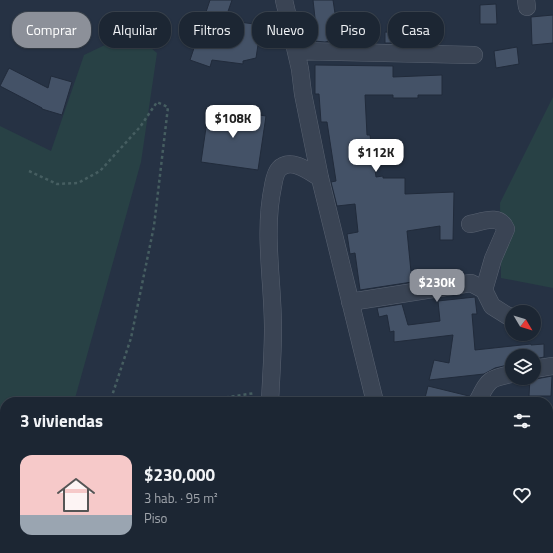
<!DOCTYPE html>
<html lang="es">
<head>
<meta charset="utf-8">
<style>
  :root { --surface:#1c2633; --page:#252e3b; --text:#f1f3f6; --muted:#a0a5ac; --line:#3a434e; --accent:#8c9099 }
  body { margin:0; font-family:"Titillium Web",sans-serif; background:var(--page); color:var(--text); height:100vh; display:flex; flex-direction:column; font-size:15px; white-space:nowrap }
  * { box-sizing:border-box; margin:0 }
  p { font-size:13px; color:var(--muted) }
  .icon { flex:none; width:22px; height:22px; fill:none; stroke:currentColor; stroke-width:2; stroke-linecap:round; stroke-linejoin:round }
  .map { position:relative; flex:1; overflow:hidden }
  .details { position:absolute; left:0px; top:397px; width:553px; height:156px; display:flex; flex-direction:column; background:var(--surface); border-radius:16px 16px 0 0; box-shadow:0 1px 3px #0004,0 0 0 1px var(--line) }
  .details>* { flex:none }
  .banner { position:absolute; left:12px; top:12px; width:529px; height:36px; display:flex; gap:8px }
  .needle { width:26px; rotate:128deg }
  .controls { position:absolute; left:505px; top:305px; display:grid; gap:8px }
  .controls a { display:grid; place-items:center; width:36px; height:36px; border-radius:50%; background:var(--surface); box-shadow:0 1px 3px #0004,0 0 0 1px var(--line); font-size:20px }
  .price { position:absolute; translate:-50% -34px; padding:0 9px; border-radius:8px; background:#fff; color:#222; font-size:13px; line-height:26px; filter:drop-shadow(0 1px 2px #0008) }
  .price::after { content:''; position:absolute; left:50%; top:24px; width:12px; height:9px; margin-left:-6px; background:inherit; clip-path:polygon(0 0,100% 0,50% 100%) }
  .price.current { background:var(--accent); color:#fff }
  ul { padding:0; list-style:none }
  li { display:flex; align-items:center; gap:12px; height:100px; padding:0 20px }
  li+li { border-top:1px solid var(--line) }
  li span { display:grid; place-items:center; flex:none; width:112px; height:80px; border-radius:12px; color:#555 }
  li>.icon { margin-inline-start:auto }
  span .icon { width:48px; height:48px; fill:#fffc; stroke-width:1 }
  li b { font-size:17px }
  h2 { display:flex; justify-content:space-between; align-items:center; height:48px; padding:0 20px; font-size:17px }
  .pill { padding:0 14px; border-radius:16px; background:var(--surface); box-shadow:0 1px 3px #0004,0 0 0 1px var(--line); font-size:14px; line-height:36px }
  .pill.current { background:var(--accent); color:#fff }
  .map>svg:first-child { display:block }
</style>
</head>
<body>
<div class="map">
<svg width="553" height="553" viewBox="0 0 553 553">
  <rect width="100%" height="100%" fill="#263244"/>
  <path fill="#284145" d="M 132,32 L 157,53 L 141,162 L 74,402 L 5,402 L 5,548 L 26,548 L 24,553 L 0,553 L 0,126 L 51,151 L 84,55 Z
    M 553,97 L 553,288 L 501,278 L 500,203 Z
    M 548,406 L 553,407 L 553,553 L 460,553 L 459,548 L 548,548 Z
    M 227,548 L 276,548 L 280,553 L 197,553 Z"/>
  <path fill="#445267" stroke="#212b3b" d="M 210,0 L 232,0 L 225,20 L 261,25 L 256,58 L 243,61 L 243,64 L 212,60 L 210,67 L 190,60 Z
    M 313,0 L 333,0 L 336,20 L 330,20 L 335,40 L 325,42 L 314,41 L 311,29 L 316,27 Z
    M 496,4 L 497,24 L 480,24 L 480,5 Z
    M 553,15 L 553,43 L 532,45 L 531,17 Z
    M 385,32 L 402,33 L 401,43 L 385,43 Z
    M 517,47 L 519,64 L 496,68 L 494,51 Z
    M 315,65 L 393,66 L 393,77 L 442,75 L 442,95 L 418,95 L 418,98 L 393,98 L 393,95 L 365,95 L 367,135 L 370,135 L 376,177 L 383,176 L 383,178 L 405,178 L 405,194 L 454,192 L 453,240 L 440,240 L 440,226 L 407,231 L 412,282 L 360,290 L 355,253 L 350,254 L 347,234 L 358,232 L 355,204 L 337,206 L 331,182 L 336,181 L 327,122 L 321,122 L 319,94 L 315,94 Z
    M 9,68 L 48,88 L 51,76 L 72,82 L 62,115 L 42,109 L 42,108 L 0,86 Z
    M 209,107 L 266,116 L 258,170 L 201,162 Z
    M 475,297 L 477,314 L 472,314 L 475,350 L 531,344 L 531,345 L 544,344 L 544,357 L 534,359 L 534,356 L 512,356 L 512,364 L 495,368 L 484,374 L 429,380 L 434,360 L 449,363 L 453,335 L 394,342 L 394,331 L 390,332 L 387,315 L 379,317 L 377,308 L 402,304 L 408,325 L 440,321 L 438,301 Z
    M 552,376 L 551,396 L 529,396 L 530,378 L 536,379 Z
    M 428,386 L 469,396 L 467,402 L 424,402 Z"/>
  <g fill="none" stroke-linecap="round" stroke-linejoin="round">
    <g stroke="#596271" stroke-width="18">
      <path id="minor" d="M 284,0 L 300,69 L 303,94 L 320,178 L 375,402
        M 526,0 L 527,7
        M 296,51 L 474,55
        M 470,224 C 482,222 499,213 506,229 L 493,259 L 484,290
        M 350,302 L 471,283 L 484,290 L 492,306 L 508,316 L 512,316
        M 534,369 L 553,366
        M 270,402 C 271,378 273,353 273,329 C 273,281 263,233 273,186 C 274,181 275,173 279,169 C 290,157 309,171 320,178
        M 477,402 C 489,380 487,379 512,374
        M 400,553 L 404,548"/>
    </g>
    <path stroke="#465e61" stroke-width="2.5" stroke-dasharray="3 3" stroke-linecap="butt" d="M 29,171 L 57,184 L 78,183 L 100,171 L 140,127 L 157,102 L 168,107 L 154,226 L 131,338 L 110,402
      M 196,402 L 255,393
      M 447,548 L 459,553
      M 43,553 L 45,548"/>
    <use href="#minor" stroke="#3a4454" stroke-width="17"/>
  </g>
</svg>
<div class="controls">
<a><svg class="needle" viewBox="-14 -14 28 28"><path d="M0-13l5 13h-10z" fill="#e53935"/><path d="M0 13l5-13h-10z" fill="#a0a5ac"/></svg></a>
<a><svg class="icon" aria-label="layers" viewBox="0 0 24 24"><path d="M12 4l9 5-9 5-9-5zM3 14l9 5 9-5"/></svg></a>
</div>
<b class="price" style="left:233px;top:139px">$108K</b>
<b class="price" style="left:376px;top:173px">$112K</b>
<b class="price current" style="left:437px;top:303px">$230K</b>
<div class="banner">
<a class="pill current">Comprar</a>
<a class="pill">Alquilar</a>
<a class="pill">Filtros</a>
<a class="pill">Nuevo</a>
<a class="pill">Piso</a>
<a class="pill">Casa</a>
</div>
<section class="details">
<h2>3 viviendas<svg class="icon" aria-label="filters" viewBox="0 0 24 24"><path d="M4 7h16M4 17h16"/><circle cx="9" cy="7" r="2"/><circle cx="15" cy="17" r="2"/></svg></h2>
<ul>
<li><span style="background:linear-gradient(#f6c9c9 75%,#9aa5b1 0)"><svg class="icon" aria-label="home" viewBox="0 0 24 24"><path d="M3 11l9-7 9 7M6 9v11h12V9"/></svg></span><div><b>$230,000</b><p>3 hab. · 95 m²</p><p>Piso</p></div><svg class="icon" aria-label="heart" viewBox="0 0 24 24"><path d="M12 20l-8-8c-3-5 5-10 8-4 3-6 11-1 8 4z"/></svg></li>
</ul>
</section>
</div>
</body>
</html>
